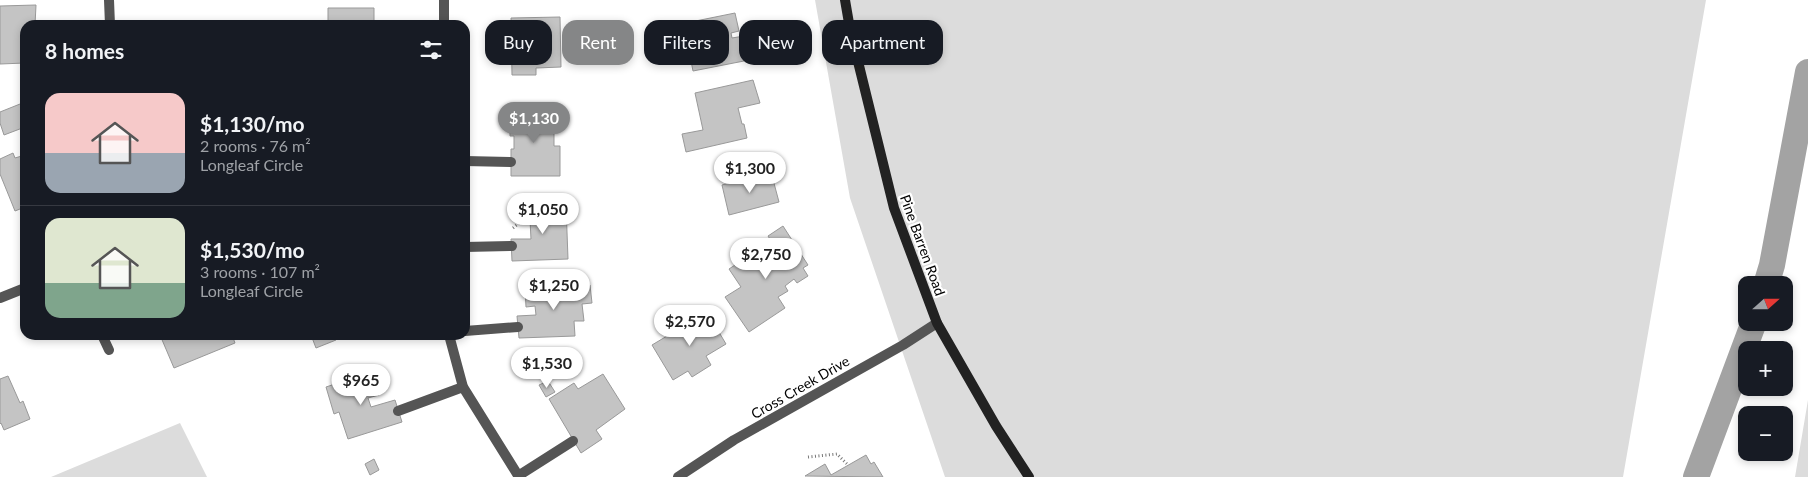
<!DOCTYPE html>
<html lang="en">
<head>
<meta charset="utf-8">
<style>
  :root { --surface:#171b24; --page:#20242c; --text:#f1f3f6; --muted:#9ea1a6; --line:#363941; --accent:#858687 }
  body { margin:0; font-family:Lato,sans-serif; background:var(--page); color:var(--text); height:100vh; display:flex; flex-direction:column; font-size:19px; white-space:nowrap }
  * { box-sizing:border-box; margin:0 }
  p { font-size:16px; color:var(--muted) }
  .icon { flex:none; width:28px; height:28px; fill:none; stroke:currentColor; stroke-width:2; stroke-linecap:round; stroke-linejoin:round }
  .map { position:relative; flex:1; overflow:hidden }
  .sheet { position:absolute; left:20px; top:20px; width:450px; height:320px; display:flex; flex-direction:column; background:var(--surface); border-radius:15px; box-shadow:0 2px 8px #0003 }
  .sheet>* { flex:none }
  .guide { position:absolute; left:485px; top:20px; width:475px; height:45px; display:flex; gap:10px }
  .needle { width:32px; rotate:69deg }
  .buttons { position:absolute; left:1738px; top:276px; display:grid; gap:10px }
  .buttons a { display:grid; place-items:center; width:55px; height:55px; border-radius:10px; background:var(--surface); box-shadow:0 2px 8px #0003; font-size:25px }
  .price { position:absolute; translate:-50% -42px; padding:0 11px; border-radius:18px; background:#fff; color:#222; font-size:16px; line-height:32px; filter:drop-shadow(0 1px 2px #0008) }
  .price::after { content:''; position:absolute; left:50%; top:30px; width:15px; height:11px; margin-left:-8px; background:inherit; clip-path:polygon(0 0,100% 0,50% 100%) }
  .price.on { background:var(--accent); color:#fff }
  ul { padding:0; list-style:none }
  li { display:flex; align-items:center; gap:15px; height:125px; padding:0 25px }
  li+li { border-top:1px solid var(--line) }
  li span { display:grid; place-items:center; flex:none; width:140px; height:100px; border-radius:15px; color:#555 }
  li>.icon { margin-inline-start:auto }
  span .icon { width:60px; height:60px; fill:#fffc; stroke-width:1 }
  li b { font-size:21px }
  h2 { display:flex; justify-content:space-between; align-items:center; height:60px; padding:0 25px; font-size:21px }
  .chip { padding:0 18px; border-radius:15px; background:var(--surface); box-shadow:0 2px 8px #0003; font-size:18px; line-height:45px }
  .chip.on { background:var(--accent); color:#fff }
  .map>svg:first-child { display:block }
</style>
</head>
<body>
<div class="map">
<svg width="1808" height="477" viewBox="0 0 1808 477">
  <rect width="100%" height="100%" fill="#fff"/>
  <path fill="#dcdcdc" d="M 815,0 L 1706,0 L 1623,477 L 945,477 L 850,198 Z
    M 1808,400 L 1808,477 L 1795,477 Z
    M 180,423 L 207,477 L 51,477 Z"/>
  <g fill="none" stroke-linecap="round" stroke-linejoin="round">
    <path stroke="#a3a3a3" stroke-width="26" d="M 1766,285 L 1772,265 L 1808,72
      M 1696,477 L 1754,322"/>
  </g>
  <path fill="#c4c4c4" stroke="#999" d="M 36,5 L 35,25 L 25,25 L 25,63 L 0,64 L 0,6 Z
    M 328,8 L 374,8 L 374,25 L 328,25 Z
    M 735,13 L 739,31 L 731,33 L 732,38 L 744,36 L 749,60 L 693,71 L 687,41 L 675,44 L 671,26 Z
    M 560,17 L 561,67 L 536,68 L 536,75 L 512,75 L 511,18 Z
    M 753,80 L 760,103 L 738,108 L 742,124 L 744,124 L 747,138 L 686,152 L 682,134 L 703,130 L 695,93 Z
    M 25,102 L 25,127 L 4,135 L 0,123 L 0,112 Z
    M 554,110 L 554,146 L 560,146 L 560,176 L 511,176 L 511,149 L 514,149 L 514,136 L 510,136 L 510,111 Z
    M 13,153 L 15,158 L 25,155 L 25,207 L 15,211 L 0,174 L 0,159 Z
    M 771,172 L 779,202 L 729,215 L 722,185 Z
    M 566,205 L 568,259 L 512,261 L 511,239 L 531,239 L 530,220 L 524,220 L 524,206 Z
    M 783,226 L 808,265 L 803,268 L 808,276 L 797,283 L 794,279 L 785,286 L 788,291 L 778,297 L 785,308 L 749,332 L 725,297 L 741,287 L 729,269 L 747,257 L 749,260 L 773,244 L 768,236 Z
    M 590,285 L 592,303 L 582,304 L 584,321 L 574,321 L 575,336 L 519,338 L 517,316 L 536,315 L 535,306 L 526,307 L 525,289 Z
    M 707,312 L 726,344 L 706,356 L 711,365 L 692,377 L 688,371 L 673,380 L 652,345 Z
    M 160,335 L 232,335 L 235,343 L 174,368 Z
    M 311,335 L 334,335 L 336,340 L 316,348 Z
    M 371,372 L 379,395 L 368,398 L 371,407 L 395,400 L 402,422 L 348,439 L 339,412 L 334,414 L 326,387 Z
    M 603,374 L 625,409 L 596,430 L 602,439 L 581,453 L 549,399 L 574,383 L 578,389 Z
    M 8,376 L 20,403 L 23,401 L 30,419 L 4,430 L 1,423 L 0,424 L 0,379 Z
    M 548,381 L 555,392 L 546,397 L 539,385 Z
    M 866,455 L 871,464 L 874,462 L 883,477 L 805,476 L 825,464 L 831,475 Z
    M 374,459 L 379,470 L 370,475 L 365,464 Z"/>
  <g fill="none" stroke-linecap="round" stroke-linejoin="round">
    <path stroke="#777" stroke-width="3" stroke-dasharray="1 2.5" stroke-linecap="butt" d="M 513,228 L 519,223 L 530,222
      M 808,457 L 837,454 L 848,465"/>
    <path stroke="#555" stroke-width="10" d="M 465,161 L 511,162
      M 465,247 L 512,246
      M 465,331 L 518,327
      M 102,335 L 109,350
      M 398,411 L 463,387
      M 518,476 L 573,441"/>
    <path stroke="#555" stroke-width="10" d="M 109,0 L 110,25
      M 444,0 L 444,25
      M 0,298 L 25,288
      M 449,335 L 463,387 L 519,477
      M 678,477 L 734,440 L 903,345 L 937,323"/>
    <path stroke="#222" stroke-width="10" d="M 845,0 L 850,29 L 894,208 L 937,323 L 996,426 L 1029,477"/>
  </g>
  <g text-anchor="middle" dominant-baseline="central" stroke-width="4.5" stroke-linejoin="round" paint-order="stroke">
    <g font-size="14" fill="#000" stroke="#fff">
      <text transform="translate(923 245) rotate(70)">Pine Barren Road</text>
      <text transform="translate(800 387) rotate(-30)">Cross Creek Drive</text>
    </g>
  </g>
</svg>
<div class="buttons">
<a><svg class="needle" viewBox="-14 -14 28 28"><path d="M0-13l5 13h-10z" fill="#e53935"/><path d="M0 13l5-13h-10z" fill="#9ea1a6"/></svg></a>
<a>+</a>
<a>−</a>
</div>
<b class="price on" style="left:534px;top:144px">$1,130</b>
<b class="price" style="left:750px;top:194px">$1,300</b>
<b class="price" style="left:543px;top:235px">$1,050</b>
<b class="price" style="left:766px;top:280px">$2,750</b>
<b class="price" style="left:554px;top:311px">$1,250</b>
<b class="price" style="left:690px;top:347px">$2,570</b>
<b class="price" style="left:547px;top:389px">$1,530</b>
<b class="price" style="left:361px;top:406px">$965</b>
<div class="guide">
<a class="chip">Buy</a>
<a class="chip on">Rent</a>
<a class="chip">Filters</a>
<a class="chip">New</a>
<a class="chip">Apartment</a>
</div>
<section class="sheet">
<h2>8 homes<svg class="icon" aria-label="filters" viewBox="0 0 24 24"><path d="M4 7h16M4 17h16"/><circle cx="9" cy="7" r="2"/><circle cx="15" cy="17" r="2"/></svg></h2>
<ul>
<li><span style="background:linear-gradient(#f6c9c9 60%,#9aa5b1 0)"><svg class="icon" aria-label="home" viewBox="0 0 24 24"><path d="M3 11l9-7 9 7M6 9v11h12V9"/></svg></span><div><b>$1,130/mo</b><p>2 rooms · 76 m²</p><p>Longleaf Circle</p></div></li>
<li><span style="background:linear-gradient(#dfe7d0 65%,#7fa58c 0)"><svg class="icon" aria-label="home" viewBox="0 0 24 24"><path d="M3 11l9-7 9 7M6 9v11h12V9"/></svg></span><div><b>$1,530/mo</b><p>3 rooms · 107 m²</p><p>Longleaf Circle</p></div></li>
</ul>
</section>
</div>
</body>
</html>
